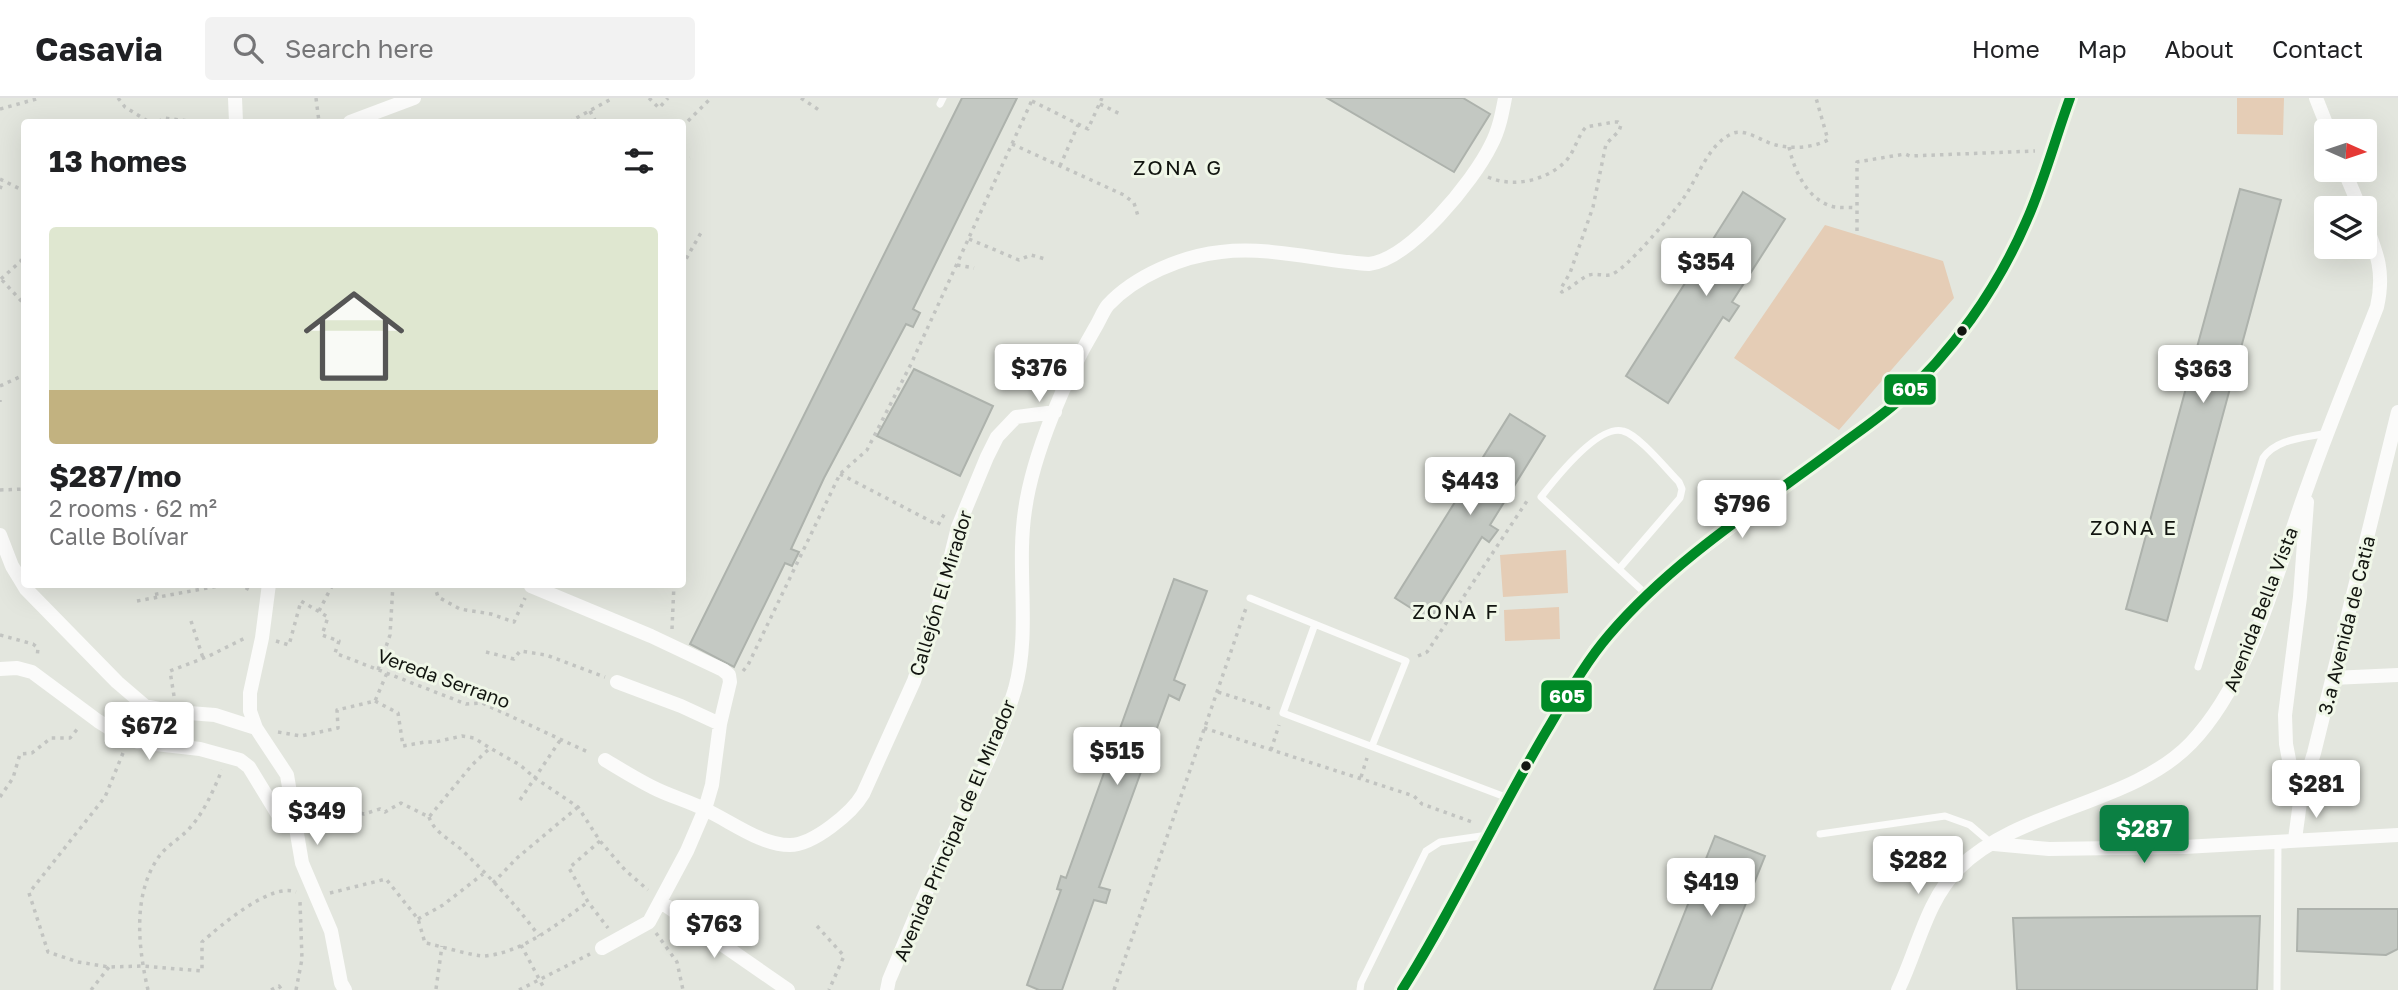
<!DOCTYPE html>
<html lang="en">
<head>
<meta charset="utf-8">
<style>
  :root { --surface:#fff; --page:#f2f2f2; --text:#202124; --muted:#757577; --line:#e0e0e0; --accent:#0b8043 }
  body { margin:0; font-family:"Golos Text",sans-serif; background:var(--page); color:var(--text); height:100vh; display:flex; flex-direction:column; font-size:26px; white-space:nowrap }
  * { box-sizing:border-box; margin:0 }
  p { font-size:23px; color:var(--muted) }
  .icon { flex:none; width:38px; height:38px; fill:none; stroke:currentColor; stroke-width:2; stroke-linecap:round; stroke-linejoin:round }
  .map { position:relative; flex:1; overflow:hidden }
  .sheet { position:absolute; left:21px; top:21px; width:665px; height:469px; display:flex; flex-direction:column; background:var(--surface); border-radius:7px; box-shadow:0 7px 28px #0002 }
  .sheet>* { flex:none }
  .needle { width:46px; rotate:93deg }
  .tools { position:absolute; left:2314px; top:21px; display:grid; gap:14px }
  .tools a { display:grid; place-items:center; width:63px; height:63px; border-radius:7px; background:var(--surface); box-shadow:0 7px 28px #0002; font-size:35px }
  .price { position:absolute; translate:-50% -60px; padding:0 16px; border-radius:7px; background:#fff; color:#222; font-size:23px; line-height:46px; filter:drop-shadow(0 2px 4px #0008) }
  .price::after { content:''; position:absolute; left:50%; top:42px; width:21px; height:16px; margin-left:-10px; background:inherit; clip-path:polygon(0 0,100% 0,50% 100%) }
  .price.on { background:var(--accent); color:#fff }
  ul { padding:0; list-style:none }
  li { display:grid; align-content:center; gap:14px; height:371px; padding:0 28px }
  li span { display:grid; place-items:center; height:217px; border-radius:7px; color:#555 }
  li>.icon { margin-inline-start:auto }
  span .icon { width:126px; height:126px; fill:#fffc; stroke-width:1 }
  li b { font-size:30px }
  h2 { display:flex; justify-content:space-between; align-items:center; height:84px; padding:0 28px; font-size:30px }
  header { display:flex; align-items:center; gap:42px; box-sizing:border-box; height:98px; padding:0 35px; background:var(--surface); border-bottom:2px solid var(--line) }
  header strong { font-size:33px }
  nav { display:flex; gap:38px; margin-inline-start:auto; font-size:24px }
  .search { width:490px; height:63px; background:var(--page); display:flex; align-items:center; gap:18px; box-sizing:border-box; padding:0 24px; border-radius:7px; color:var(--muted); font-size:26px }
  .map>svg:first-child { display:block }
</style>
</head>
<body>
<header>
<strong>Casavia</strong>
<div class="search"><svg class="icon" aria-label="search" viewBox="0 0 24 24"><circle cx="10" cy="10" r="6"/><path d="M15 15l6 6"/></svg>Search here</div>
<nav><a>Home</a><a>Map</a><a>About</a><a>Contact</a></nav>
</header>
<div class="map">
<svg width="2398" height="892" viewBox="0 0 2398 892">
  <rect width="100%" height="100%" fill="#e3e6de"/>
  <path fill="#e5cdb6" d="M 2237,0 L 2284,0 L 2283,37 L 2237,36 Z
    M 1825,127 L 1943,163 L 1954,200 L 1839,332 L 1734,260 Z
    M 1566,452 L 1568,495 L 1503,499 L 1500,457 Z
    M 1559,509 L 1560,541 L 1505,543 L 1504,512 Z"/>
  <path fill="#c3c8c2" stroke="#adb2ac" stroke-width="2" d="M 962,0 L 1017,0 L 913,211 L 920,215 L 913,229 L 906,226 L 824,380 L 791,451 L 799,454 L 792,468 L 785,465 L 734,569 L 690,546 Z
    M 1327,0 L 1463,0 L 1490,16 L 1454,74 Z
    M 2240,91 L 2281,102 L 2167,523 L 2126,511 Z
    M 1743,94 L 1785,121 L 1732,204 L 1739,208 L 1729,223 L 1723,219 L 1668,305 L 1626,278 Z
    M 914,271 L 993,308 L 960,378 L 877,338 Z
    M 1510,316 L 1545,338 L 1490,427 L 1498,432 L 1489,444 L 1482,439 L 1430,522 L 1395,500 Z
    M 1174,481 L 1207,493 L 1174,582 L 1185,587 L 1179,602 L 1169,597 L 1099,789 L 1110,792 L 1106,805 L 1094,802 L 1062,892 L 1039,892 L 1027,887 L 1061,792 L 1057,791 L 1061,778 L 1066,780 Z
    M 1715,738 L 1765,758 L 1711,892 L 1654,892 Z
    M 2298,811 L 2398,811 L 2398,851 L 2386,857 L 2297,853 Z
    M 2260,818 L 2257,892 L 2017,892 L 2013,820 Z"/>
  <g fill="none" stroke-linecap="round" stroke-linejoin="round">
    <path stroke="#c2c4c1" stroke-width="3.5" stroke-dasharray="3.5 5" stroke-linecap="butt" d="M 118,0 L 125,9 L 149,24
      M 316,0 L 319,24
      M 649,0 L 659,10 L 668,0
      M 801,0 L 819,12
      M 1032,3 L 1088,31 L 1102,0
      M 1100,6 L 1122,17
      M 0,11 L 40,0
      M 590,13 L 596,24
      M 159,24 L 163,20 L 197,24
      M 569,24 L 613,0
      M 682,29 L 711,0
      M 1012,46 L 1124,97 L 1134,105 L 1138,118
      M 1789,49 C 1794,72 1808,104 1835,109 C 1842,110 1850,109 1857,110
      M 682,63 L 690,60
      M 1060,68 L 1078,27
      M 1488,79 C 1513,90 1546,83 1566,63 C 1575,53 1577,39 1586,29 L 1614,24 L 1618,24 L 1621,27 L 1619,33 L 1606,46 L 1593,109 L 1570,175 L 1560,192 L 1562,194 C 1572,190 1579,181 1589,177 C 1596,175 1604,178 1610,177 C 1625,174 1678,110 1687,95 C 1699,76 1709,47 1731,36 C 1745,29 1762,44 1776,47 C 1793,51 1812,50 1828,42 L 1816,0
      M 0,81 L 24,93
      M 0,91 L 3,83
      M 1857,133 L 1857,64 L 1905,56 L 1910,58 L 2035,53
      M 969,141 L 1019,162 L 1031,157 L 1045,161
      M 957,167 L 974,170
      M 682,168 L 702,133
      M 1,181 L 21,163 L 24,151
      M 2,182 L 24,206
      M 0,288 L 24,277
      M 0,302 L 0,304
      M 840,376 L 938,427 L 945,415
      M 0,392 L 24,391
      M 155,486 L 157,498
      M 238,486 L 252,493
      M 434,486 L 438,499 L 460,511 L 491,516 L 514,524 L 525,500
      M 137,503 L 229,486
      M 319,513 L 333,486
      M 191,523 L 203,560
      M 672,531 L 674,486
      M 0,537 L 33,546 L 38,550 L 37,560
      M 276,543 L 289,547 L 301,503 L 328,519 L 322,537 L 339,543 L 335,555 L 466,606 L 482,605 L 590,655
      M 486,554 L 514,561 L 520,553 L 546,557 L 605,579
      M 1418,558 L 1427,554 L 1527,403 L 1530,402
      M 378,572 L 390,537 L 393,486
      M 743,573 L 748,567 L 840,376 L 867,352 L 911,266 L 1033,0
      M 1218,594 L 1271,611
      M 174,598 L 170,573 L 209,558 L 245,540
      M 375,603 L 398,615 L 403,648 L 425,644 L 435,644 L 462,638 L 474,640 L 490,650 L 520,667 L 535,680 L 578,709 L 600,743 L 625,772 L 648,792
      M 1204,630 L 1414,698 L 1422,706 L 1475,725
      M 278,634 L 301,638 L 338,630 L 337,612 L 375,603 L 387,575
      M 1271,652 L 1279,627
      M 123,655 L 105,699 L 29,795 L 48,854 L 78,864 L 109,869 L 142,868 L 202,873 L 202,844 C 220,828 271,784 296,794
      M 1361,679 L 1367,660
      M 0,699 L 13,680 L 20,656 L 32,655 L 51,640 L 70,640 L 79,629
      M 520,702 L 561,641
      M 429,719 C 434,735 453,743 464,754 C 491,780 517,808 539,838
      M 311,724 L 356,714 L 364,716 L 380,711 L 385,714 L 401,705 L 429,719 L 472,667 L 490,650
      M 600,743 L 569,770 L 588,804 L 608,830
      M 493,785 L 517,760 L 578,709
      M 330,795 L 386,781 L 418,821 L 425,845 C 437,847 476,859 485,858 C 524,854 557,826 588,804
      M 418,821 L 443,807 L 483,776
      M 817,828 L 844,858 L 829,892
      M 656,835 L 677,864 L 683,892
      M 521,847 L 545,892
      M 436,891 L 442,848
      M 91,892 L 109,869
      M 148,892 C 138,849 132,795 160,757 C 167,748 179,741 188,732 C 204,715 213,693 222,672
      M 271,892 L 279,888 L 282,892
      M 296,892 L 302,861 L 300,804
      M 519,892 L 590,856
      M 1114,892 L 1246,510"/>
    <path stroke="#fbfbfa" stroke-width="7" d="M 940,6 L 943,0
      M 1619,471 L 1680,400 L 1682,391 L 1679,384 C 1667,372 1639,337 1623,333 C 1598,326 1555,381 1541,399 L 1647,497
      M 1250,500 L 1406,563 L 1372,648
      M 1315,526 L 1283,615 L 1508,700
      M 2198,569 L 2263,360 C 2277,340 2305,340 2327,335
      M 1820,736 L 1945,718 L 1970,727 L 1991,745
      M 1360,892 L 1361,885 L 1426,753 L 1440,744 L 1488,737
      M 2277,892 L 2278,743"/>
    <path stroke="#fbfbfa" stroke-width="14" d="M 235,0 L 236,24
      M 2316,0 L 2329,33
      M 350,24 L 414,0
      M 2344,72 L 2360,110
      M 0,437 L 12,468 L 26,491 L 117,584 L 145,608 L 176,614 L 215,617 L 256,630
      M 269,486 L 262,540 L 250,595 L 250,613 L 256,630 L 287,677 L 302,765 L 331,833 L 341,885 L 345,892
      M 531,488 L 651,538 L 723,572 L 729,577 L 730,584 L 720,626 L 712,687 L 705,711 L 687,753 L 649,824 L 602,850
      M 0,571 L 17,570 L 32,574 L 98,623 L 122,638 L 138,644 L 200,651 L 240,662 L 249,669 L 277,715 L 295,728
      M 2332,580 L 2398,577
      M 617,584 L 681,608 L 720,626
      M 605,662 C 620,671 636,681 652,689 C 669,698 689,703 706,712 C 732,724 761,747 790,747 C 813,747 852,715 863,696 L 914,583 L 938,510 L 958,429 L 987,359 L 997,339 L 1016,319 L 1055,314
      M 2301,697 L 2291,672 L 2286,646 L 2285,617 L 2300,499 L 2307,404
      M 2295,741 L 2301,697 L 2314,655 L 2398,314
      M 1994,746 L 2049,751 L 2184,749 L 2398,737
      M 661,804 L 788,892
      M 887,892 L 889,882 C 902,852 914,820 928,790 C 957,724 994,661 1015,591 C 1031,533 1016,471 1025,412 C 1033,355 1066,279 1095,230 C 1100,222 1103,213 1108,207 C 1135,178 1182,158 1221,154 C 1270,148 1320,163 1369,166 C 1410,161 1473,84 1491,47 C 1499,32 1502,16 1505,0
      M 1402,892 L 1437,836 L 1525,669 L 1575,584 L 1595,553 L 1610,535 L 1632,511 L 1680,467 L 1896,305 C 1950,255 1995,195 2025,127 C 2043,86 2054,42 2070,0
      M 1898,892 C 1918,851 1926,803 1959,770 C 2020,710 2131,707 2191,645 C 2253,580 2277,470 2308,387 C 2329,327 2354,268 2377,209 C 2385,174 2377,155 2364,122"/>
    <g stroke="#f0f7e8" stroke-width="16">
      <path id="bus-1" d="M 1402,892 C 1455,808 1496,718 1547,632 C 1566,600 1584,566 1609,537 C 1673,462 1760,407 1838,349 C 1858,334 1879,320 1897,304 C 1952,255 1997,191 2026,124 C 2044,84 2055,41 2070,0"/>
    </g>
    <use href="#bus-1" stroke="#008a26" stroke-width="10"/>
  </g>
  <g fill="#121510" stroke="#f0f7e8" stroke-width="2.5">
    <circle cx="1962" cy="233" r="6"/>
    <circle cx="1526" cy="668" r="6"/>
  </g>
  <g text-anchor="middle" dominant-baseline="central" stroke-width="6" stroke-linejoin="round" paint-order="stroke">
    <g font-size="19" fill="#121510" stroke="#f0f7e8">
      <text transform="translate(940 495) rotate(-73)">Callejón El Mirador</text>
      <text transform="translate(2260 511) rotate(-69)">Avenida Bella Vista</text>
      <text transform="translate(2346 527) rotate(-76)">3.ª Avenida de Catia</text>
      <text transform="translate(444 580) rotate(20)">Vereda Serrano</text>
      <text transform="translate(954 732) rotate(-67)">Avenida Principal de El Mirador</text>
    </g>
    <g font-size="21" letter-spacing="2" fill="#121510" stroke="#f0f7e8">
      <text x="1178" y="69">ZONA G</text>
      <text x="2134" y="429">ZONA E</text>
      <text x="1456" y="513">ZONA F</text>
    </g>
  </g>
  <g stroke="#f0f7e8" stroke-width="2.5">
    <rect x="1883" y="275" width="54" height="33" rx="7" fill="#008a26"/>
    <rect x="1540" y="581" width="53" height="34" rx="7" fill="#008a26"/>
  </g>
  <g font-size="19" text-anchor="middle" font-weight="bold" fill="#fff">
    <text x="1910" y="298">605</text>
    <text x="1567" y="605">605</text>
  </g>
</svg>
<div class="tools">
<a><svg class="needle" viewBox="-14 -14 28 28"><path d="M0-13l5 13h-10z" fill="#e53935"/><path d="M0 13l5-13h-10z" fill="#757577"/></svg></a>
<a><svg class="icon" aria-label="layers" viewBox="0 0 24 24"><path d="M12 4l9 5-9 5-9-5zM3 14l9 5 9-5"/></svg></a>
</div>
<b class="price" style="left:1706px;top:200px">$354</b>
<b class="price" style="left:1039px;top:306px">$376</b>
<b class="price" style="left:2203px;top:307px">$363</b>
<b class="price" style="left:1470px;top:419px">$443</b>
<b class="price" style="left:1742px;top:442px">$796</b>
<b class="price" style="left:149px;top:664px">$672</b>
<b class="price" style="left:1117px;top:689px">$515</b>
<b class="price" style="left:2316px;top:722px">$281</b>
<b class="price" style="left:317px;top:749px">$349</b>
<b class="price on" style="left:2144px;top:767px">$287</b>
<b class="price" style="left:1918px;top:798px">$282</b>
<b class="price" style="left:1711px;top:820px">$419</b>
<b class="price" style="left:714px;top:862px">$763</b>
<section class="sheet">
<h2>13 homes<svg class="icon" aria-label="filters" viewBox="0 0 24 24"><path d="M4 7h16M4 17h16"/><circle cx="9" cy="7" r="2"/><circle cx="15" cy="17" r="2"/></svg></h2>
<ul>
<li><span style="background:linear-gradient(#dfe7d0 75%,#c2b280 0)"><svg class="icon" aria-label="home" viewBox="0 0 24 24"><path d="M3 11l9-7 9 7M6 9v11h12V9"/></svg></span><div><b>$287/mo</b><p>2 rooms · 62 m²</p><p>Calle Bolívar</p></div></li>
</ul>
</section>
</div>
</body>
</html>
